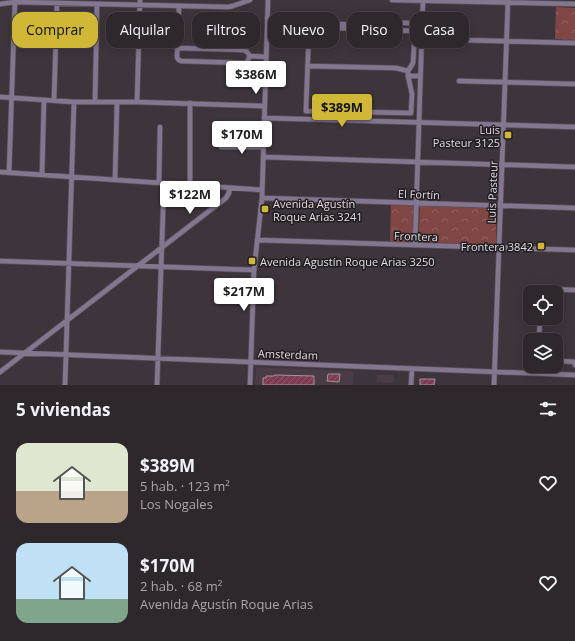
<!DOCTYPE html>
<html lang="es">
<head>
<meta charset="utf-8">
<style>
  :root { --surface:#2e282c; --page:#363034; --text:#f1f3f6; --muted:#a7a6a9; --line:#494448; --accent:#d0b736 }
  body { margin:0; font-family:"Open Sans",sans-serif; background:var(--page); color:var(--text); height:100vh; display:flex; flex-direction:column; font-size:15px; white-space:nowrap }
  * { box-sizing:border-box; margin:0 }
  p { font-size:13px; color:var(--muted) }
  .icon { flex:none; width:22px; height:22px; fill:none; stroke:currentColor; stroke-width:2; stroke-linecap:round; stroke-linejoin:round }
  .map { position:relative; height:385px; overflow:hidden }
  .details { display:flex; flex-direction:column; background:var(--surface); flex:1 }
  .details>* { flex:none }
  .hud { position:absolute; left:12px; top:12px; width:551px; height:36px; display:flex; gap:8px }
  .controls { position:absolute; left:523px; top:285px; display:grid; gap:8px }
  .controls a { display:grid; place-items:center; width:40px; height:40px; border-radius:8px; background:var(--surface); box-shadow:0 2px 10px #0003,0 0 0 1px var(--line); font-size:20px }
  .price { position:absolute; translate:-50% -34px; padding:0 9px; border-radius:4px; background:#fff; color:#222; font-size:13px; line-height:26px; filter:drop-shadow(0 1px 2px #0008) }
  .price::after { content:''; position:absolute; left:50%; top:24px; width:12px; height:9px; margin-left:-6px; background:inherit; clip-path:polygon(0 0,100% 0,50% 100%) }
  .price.active { background:var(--accent); color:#111 }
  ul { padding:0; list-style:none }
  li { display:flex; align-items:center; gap:12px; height:100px; padding:0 16px }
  li span { display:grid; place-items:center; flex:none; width:112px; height:80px; border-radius:12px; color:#555 }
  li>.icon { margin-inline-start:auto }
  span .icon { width:48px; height:48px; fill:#fffc; stroke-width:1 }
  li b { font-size:17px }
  h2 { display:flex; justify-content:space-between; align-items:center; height:48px; padding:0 16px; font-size:17px }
  .tag { padding:0 14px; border-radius:12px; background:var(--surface); box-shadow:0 2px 10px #0003,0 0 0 1px var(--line); font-size:14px; line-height:36px }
  .tag.active { background:var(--accent); color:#111 }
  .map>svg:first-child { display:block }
</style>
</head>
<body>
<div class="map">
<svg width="575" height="385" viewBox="0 0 575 385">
  <defs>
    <pattern id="park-crowns" width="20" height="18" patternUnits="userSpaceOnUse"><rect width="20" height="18" fill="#804644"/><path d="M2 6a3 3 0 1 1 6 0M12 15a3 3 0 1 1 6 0" fill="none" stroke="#92605f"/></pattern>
    <pattern id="building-hatch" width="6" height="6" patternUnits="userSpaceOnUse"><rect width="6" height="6" fill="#7e3b54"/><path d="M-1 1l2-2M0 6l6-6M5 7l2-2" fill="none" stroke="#90576c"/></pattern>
  </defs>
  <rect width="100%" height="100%" fill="#3d353b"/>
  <path fill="#493c46" d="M 256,367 L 354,371 L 353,385 L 255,385 Z
    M 377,375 L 394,375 L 394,383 L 377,382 Z"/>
  <path fill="url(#park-crowns)" d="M 556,7 L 575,8 L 575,40 L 555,39 Z
    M 391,204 L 414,205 L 413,244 L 390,242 Z
    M 420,206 L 496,208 L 496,245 L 418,243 Z"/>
  <path fill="url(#building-hatch)" stroke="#a09598" d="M 328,374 L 340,374 L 339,382 L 327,381 Z
    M 275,375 L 314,376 L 314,385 L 263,385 L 263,378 L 266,378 L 266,376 L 274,376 Z
    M 420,379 L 435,379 L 434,385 L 420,385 Z"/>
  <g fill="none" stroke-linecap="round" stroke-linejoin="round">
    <g stroke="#5a5358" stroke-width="6">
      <path id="street" d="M 392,0 L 575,4
        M 0,4 L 15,2 L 228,7 L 233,6 L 250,0
        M 179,6 L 177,56 C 177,59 178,60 181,61 L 244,63 L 247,62 L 250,56
        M 267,18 L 333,19 L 337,24 L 358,25 L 360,21 L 455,25
        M 460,40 L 575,43
        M 178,48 L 244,50 L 247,52 L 250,56 L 266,57
        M 308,66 L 396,68 L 408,71 L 408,76 L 420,76
        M 408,76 L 412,94 L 411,113 L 306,111 L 306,109 L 309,29 L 311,27 L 414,31 L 415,33 L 413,63 L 408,71
        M 459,81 L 575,84
        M 0,97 L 74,102 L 137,102 L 264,106
        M 54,100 L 57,3
        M 95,102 L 97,4
        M 137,102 L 140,0
        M 264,118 L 575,127
        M 221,147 L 263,147
        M 263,157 L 575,167
        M 0,172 L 262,190
        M 9,173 L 15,0
        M 42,175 L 44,100
        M 115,180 L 117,102
        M 159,183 L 160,127
        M 190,185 L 190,103
        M 262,198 L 575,208
        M 257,240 L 575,250
        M 415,245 L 423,0
        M 0,261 L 254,270
        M 541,292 L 543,289 L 575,290
        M 539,340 L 540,318
        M 0,352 L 575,375
        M 539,366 L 540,367 L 555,368 L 557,367 L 559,363 L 561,361 L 575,362 L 575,365
        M 0,372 L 226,198 L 229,193 L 229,188
        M 65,385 L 74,102
        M 157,385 L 164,183
        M 250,385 L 254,270 L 262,198 L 268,0
        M 411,385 L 412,369
        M 494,385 L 508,0"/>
    </g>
    <use href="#street" stroke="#847691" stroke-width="4.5"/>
  </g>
  <g fill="#d0b736" stroke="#211e21" stroke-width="1.5">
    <rect x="504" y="131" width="8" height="8" rx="2"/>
    <rect x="261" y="205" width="8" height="8" rx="2"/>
    <rect x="537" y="242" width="8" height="8" rx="2"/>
    <rect x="248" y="257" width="8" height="8" rx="2"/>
  </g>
  <g text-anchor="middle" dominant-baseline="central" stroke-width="3" stroke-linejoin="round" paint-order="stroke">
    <g font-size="11" fill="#e0dbde" stroke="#211e21" text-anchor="end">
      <text x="500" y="129">Luis<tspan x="500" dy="13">Pasteur 3125</tspan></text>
      <text x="273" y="203" text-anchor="start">Avenida Agustín<tspan x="273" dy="13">Roque Arias 3241</tspan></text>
      <text x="533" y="246">Frontera 3842</text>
      <text x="260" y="261" text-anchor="start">Avenida Agustín Roque Arias 3250</text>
    </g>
    <g font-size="11" fill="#e0dbde" stroke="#211e21">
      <text transform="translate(492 192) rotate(-88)">Luis Pasteur</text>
      <text transform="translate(419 194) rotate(2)">El Fortín</text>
      <text transform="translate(416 236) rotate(2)">Frontera</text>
      <text transform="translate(288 354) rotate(2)">Amsterdam</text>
    </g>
  </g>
</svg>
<div class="controls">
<a><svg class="icon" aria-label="locate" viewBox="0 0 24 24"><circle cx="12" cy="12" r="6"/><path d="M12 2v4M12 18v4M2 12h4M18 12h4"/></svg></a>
<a><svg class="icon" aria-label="layers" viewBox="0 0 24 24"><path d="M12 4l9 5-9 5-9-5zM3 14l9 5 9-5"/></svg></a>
</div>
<b class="price" style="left:256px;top:95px">$386M</b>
<b class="price active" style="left:342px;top:128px">$389M</b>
<b class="price" style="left:242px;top:155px">$170M</b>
<b class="price" style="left:190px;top:215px">$122M</b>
<b class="price" style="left:244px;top:312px">$217M</b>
<div class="hud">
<a class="tag active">Comprar</a>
<a class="tag">Alquilar</a>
<a class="tag">Filtros</a>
<a class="tag">Nuevo</a>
<a class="tag">Piso</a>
<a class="tag">Casa</a>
</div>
</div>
<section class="details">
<h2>5 viviendas<svg class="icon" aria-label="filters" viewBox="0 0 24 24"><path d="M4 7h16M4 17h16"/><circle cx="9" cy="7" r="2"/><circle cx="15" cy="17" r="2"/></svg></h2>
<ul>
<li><span style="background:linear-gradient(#dfe7d0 60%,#b9a48a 0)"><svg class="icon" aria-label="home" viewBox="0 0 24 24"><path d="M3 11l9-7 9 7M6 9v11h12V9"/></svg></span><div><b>$389M</b><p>5 hab. · 123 m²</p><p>Los Nogales</p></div><svg class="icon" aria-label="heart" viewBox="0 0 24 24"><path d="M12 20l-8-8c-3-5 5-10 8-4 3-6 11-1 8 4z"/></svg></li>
<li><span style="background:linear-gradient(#bfe0f5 70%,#7fa58c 0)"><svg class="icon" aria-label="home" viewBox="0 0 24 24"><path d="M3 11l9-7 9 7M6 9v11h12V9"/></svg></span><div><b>$170M</b><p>2 hab. · 68 m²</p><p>Avenida Agustín Roque Arias</p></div><svg class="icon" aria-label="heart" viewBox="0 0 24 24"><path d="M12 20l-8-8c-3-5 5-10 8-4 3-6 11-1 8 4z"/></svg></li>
</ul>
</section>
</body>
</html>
